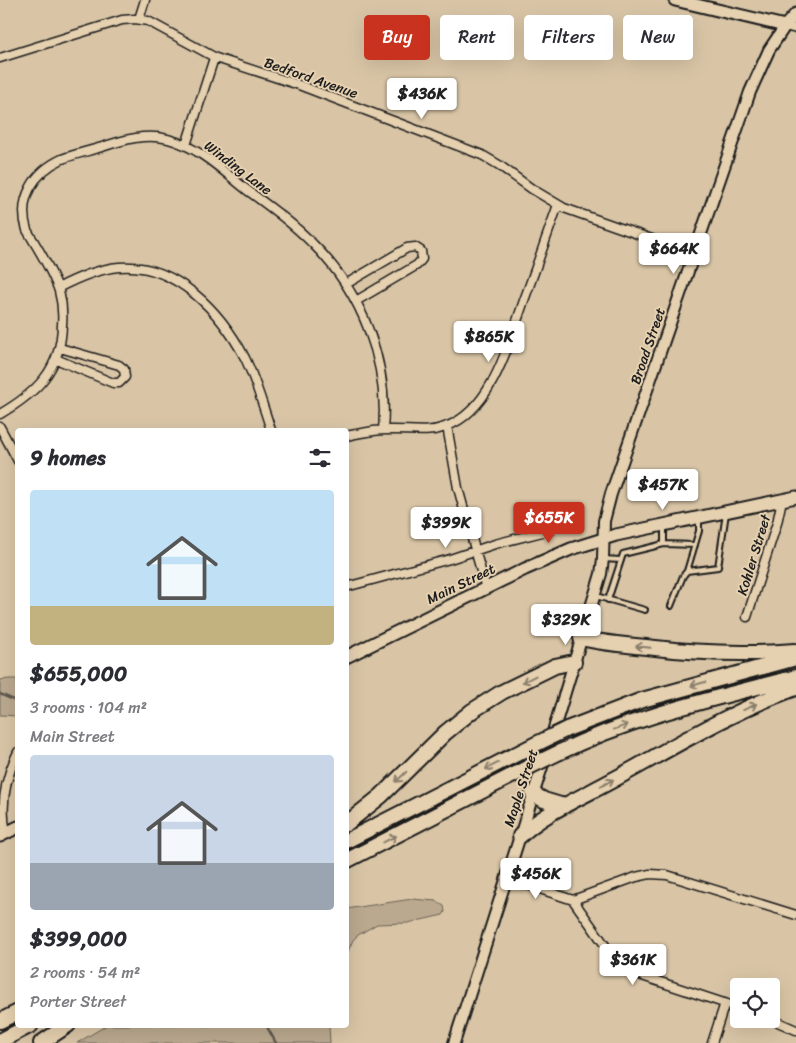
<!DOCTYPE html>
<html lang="en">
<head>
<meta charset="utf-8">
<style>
  :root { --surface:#fff; --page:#f7f7f7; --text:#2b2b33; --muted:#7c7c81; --accent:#c8321e }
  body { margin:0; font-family:Sriracha,sans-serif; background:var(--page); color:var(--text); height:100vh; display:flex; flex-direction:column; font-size:19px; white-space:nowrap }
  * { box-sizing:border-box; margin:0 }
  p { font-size:16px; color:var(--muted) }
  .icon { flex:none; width:28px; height:28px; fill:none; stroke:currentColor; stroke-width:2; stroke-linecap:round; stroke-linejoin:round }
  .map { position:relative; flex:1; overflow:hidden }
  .details { position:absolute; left:15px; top:428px; width:334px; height:600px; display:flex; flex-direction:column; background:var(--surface); border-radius:5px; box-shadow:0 5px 20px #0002 }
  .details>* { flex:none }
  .banner { position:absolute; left:364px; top:15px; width:356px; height:45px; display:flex; gap:10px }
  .buttons { position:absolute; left:730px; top:978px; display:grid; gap:10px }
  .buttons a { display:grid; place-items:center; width:50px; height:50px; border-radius:5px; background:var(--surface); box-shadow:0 5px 20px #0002; font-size:25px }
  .price { position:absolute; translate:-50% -42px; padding:0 11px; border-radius:5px; background:#fff; color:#222; font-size:16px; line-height:32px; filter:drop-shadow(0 1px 2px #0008) }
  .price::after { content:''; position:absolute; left:50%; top:30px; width:15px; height:11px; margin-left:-8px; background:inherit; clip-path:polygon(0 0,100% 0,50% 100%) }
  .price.on { background:var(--accent); color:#fff }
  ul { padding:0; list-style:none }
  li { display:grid; align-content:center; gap:10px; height:265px; padding:0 15px }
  li span { display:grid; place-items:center; height:155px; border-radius:5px; color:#555 }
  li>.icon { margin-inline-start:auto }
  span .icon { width:90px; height:90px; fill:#fffc; stroke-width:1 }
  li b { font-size:21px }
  h2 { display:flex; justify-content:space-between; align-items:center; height:60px; padding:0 15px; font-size:21px }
  .tag { padding:0 18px; border-radius:5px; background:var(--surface); box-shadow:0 5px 20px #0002; font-size:18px; line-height:45px }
  .tag.on { background:var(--accent); color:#fff }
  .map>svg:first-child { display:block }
</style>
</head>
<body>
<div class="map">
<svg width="796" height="1043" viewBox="0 0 796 1043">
  <rect width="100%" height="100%" fill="#d9c5a6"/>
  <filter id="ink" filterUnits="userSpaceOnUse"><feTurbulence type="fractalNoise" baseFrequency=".02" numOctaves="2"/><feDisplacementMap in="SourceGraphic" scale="10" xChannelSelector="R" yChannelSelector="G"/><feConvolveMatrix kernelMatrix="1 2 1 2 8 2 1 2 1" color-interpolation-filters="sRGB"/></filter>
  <g filter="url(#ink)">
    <path fill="#baa98f" stroke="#6b6256" d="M 10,679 L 17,679 L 17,716 L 0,715 L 0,680 Z
      M 412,899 L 436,901 L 444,906 L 445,912 L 443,915 L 408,923 L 377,924 L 358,935 L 353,940 L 346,956 L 346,909 Z
      M 107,1025 L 329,1025 L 330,1043 L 77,1043 Z"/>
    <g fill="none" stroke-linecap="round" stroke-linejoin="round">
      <path stroke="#60594e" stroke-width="2.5" d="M 0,694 L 18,702
        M 203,1025 L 220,1025
        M 266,1025 L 276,1043"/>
      <g stroke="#1c1c1c" stroke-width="8">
        <path id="service" d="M 664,544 L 695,545
          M 603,559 L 621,560
          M 687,571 L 699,531 L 699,520
          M 596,596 L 645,610
          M 608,600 L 623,554 L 664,544 L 664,527
          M 671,606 L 683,576 L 687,571 L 718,567 L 726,513"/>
      </g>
      <g stroke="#1c1c1c" stroke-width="11">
        <path id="minor" d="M 139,19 L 145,0
          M 785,26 L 796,29
          M 0,58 L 122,20 L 135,19 L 148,21 L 216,58 L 299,85 L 482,155 L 499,165 L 532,189 L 564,208 L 694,254
          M 186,145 L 214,58
          M 346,284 L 407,248 L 415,247 L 421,251 L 422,259 L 417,265 L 356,301
          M 58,288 C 77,278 97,269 119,267 C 175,262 221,312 245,358 C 256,381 263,406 271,430
          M 56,359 L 113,383 L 119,383 L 125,377 L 124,369 L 119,365 L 60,348
          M 0,414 C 36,393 61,370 62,325 C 63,314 62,302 59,291 C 52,270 38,249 27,230 C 17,199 34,172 62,159 C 75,154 89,151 102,147 C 123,140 146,133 168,139 C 199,147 223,171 247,190 C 270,207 294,224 314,245 C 362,293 389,362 383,430
          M 447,426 L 458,488 L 486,589
          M 0,427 L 18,461
          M 346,436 C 360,433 374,430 388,430 C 407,429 427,434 445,427 C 494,410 510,338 526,295 C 537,265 547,235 558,205
          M 346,587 L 450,559 L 495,544 L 550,530
          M 747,617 L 777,523 L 782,500
          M 6,833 C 0,804 5,778 18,752
          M 507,878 L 573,900 L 636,877 L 650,874 L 667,875 L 796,915
          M 573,900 L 614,958 L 630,972 L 739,1008
          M 771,1019 L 796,1030
          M 712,1043 L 725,1003"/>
      </g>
      <g stroke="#1c1c1c" stroke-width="14">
        <path id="tertiary" d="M 454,1043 L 549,745 L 601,574 L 603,559 L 604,521 L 611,494 L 750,92 L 769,50 L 785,26"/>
      </g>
      <g stroke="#1c1c1c" stroke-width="15">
        <path id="secondary" d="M 675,0 L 785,26 L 796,14
          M 346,657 L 525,569 L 571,549 L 616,535 L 796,497
          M 0,836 L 18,827"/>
      </g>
      <g stroke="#1c1c1c" stroke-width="18">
        <path id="motorway" d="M 581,638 C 602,643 624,645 646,647 C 696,653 745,655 795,651
          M 567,729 L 642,700 L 796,658
          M 560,752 C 634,716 717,698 796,677
          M 533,794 L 544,800 L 564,806
          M 346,824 L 381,796 L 445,733 L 472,711 L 502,692 L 555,666 L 574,662
          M 520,836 C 544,813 582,797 611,781 C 672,748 731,711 796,688
          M 346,841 L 536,744
          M 346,861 L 529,767
          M 0,1021 L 18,1012
          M 0,1041 L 31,1025
          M 41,1043 L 68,1025"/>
      </g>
      <use href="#service" stroke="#e5d0af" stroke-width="4"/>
      <use href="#minor" stroke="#e5d0af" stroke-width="8"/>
      <use href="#tertiary" stroke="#e5d0af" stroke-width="10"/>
      <use href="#secondary" stroke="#e5d0af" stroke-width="11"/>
      <use href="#motorway" stroke="#e5d0af" stroke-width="14"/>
      <g stroke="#1c1c1c" stroke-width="18" stroke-linecap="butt">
        <path id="motorway-bridge" d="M 536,744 L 567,729
          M 529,767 L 560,752"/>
      </g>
      <use href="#motorway-bridge" stroke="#e5d0af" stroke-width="14"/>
    </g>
    <defs><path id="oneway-shaft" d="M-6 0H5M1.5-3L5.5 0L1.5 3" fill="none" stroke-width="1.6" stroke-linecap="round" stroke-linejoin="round" transform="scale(1.25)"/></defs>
    <g stroke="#8b7f6d">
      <use href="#oneway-shaft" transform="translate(643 647) rotate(-174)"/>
      <use href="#oneway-shaft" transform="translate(529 679) rotate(153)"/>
      <use href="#oneway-shaft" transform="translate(698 684) rotate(164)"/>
      <use href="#oneway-shaft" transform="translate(750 707) rotate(-25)"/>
      <use href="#oneway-shaft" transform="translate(621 727) rotate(-20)"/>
      <use href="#oneway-shaft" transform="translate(492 766) rotate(153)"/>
      <use href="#oneway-shaft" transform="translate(401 777) rotate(136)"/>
      <use href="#oneway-shaft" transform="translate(607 783) rotate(-29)"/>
      <use href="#oneway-shaft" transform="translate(390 839) rotate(-27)"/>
    </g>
  </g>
  <g text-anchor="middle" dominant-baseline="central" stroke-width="4" stroke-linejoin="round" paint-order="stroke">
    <g font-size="14" fill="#1c1c1c" stroke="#e5d0af">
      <text transform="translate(311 78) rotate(19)">Bedford Avenue</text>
      <text transform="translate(238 168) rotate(37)">Winding Lane</text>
      <text transform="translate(648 346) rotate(-71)">Broad Street</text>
      <text transform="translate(754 555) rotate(-73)">Kohler Street</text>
      <text transform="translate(461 584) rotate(-26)">Main Street</text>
      <text transform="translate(521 788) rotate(-72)">Maple Street</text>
    </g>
  </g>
</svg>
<div class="buttons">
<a><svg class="icon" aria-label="locate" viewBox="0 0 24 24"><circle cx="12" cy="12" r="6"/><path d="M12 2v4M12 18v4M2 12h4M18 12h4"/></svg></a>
</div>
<b class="price" style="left:422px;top:120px">$436K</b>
<b class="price" style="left:674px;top:275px">$664K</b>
<b class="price" style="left:489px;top:363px">$865K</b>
<b class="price" style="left:663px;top:511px">$457K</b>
<b class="price on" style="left:549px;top:544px">$655K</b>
<b class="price" style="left:446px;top:549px">$399K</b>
<b class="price" style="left:566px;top:646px">$329K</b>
<b class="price" style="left:536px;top:900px">$456K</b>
<b class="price" style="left:633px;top:986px">$361K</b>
<div class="banner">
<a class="tag on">Buy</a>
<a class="tag">Rent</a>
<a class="tag">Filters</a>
<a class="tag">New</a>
</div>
<section class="details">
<h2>9 homes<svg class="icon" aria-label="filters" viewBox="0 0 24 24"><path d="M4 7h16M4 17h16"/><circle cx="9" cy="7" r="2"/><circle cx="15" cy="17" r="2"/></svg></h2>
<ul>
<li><span style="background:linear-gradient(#bfe0f5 75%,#c2b280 0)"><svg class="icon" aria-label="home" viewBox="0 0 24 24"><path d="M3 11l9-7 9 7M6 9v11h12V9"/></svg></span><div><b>$655,000</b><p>3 rooms · 104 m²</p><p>Main Street</p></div></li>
<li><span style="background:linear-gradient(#c9d6e8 70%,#9aa5b1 0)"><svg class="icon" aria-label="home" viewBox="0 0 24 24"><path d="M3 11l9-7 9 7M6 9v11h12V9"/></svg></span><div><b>$399,000</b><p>2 rooms · 54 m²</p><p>Porter Street</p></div></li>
</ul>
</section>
</div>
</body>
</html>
